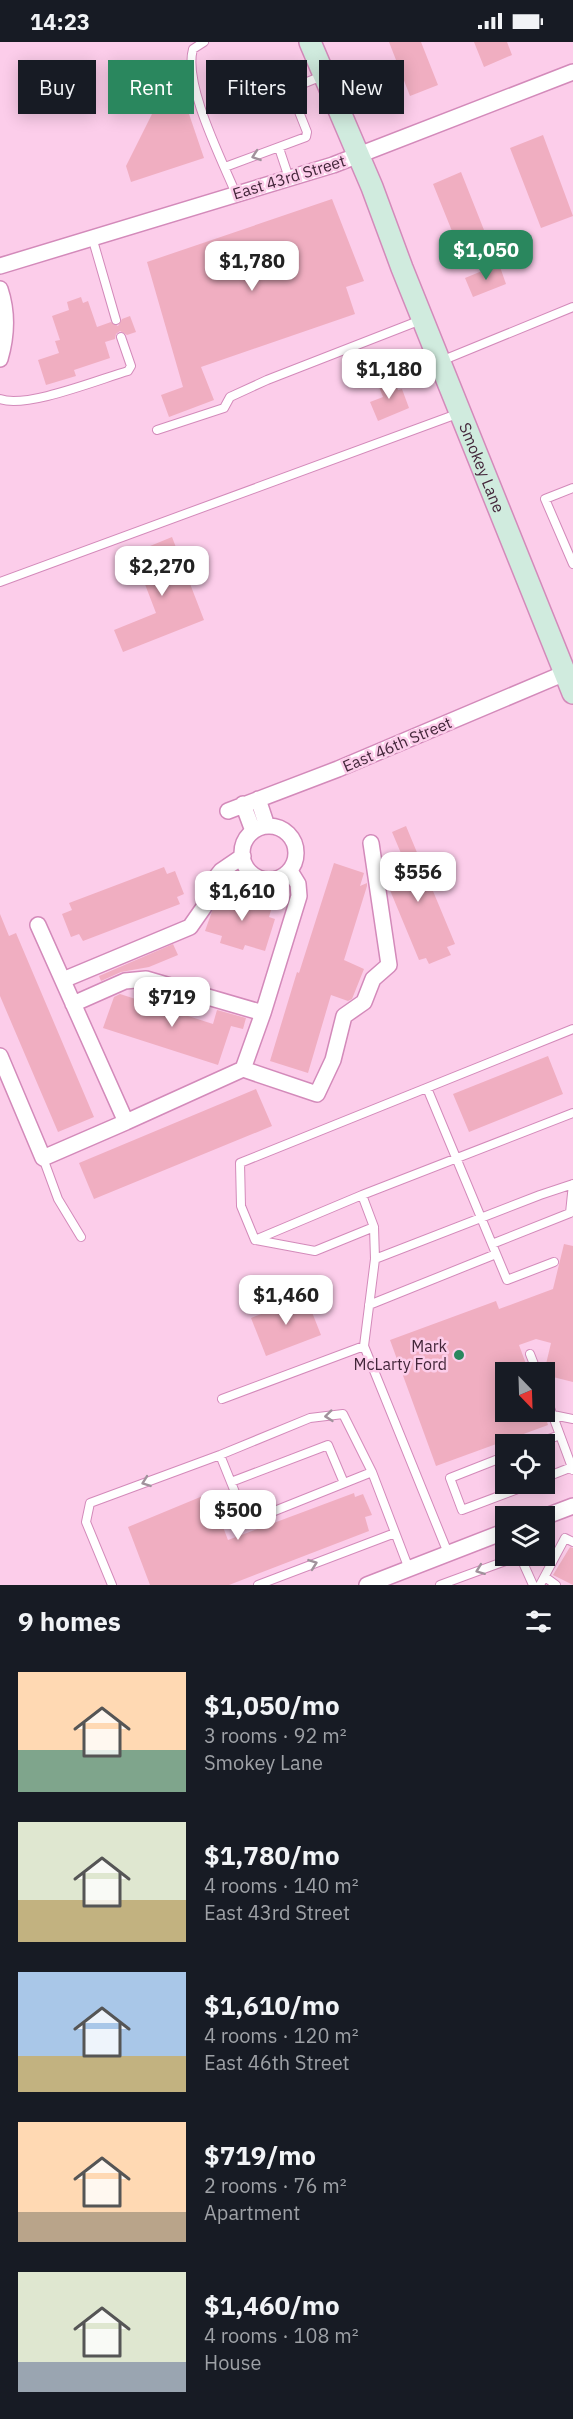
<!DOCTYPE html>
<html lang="en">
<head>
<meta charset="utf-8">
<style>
  :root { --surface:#171b24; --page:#20242c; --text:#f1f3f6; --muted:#9ea1a6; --accent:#2a875e }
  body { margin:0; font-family:"IBM Plex Sans",sans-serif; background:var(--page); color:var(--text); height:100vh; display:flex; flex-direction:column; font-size:22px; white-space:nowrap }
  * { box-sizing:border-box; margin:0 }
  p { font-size:20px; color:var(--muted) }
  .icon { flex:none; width:33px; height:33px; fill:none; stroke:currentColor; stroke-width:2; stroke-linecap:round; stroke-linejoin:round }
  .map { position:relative; height:1543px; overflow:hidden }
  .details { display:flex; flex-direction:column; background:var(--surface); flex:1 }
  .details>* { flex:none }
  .top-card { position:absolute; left:18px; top:18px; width:537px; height:54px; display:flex; gap:12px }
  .needle { width:39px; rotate:157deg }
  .tools { position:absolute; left:495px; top:1320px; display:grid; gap:12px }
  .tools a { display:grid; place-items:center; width:60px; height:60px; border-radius:0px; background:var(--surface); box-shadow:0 3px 15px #0003; font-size:30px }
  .price { position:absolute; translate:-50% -51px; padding:0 14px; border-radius:12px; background:#fff; color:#222; font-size:20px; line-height:39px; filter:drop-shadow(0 2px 3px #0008) }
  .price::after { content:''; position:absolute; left:50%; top:36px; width:18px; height:14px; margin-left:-9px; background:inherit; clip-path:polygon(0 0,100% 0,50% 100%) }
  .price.active { background:var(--accent); color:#fff }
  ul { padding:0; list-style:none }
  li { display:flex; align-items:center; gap:18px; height:150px; padding:0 18px }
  li span { display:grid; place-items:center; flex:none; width:168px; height:120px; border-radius:0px; color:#555 }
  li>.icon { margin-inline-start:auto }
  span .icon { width:72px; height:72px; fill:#fffc; stroke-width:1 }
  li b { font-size:26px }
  h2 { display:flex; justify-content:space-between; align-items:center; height:72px; padding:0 18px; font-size:26px }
  .chip { padding:0 21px; border-radius:0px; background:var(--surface); box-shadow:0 3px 15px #0003; font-size:21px; line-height:54px }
  .chip.active { background:var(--accent); color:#fff }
  .status { display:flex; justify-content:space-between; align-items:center; height:42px; padding:0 30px; background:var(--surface); direction:ltr }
  .status svg { height:16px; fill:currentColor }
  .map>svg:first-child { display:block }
</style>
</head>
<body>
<div class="status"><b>14:23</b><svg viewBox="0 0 49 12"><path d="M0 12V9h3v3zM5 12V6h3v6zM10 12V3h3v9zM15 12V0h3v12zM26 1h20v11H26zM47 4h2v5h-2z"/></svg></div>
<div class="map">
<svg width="573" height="1543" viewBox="0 0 573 1543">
  <rect width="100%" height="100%" fill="#fccdea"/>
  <path fill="#f0aec1" d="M 389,0 L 421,0 L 438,43 L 410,54 Z
    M 474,0 L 507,0 L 512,13 L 484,25 Z
    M 174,28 L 204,116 L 131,140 L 126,124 Z
    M 543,93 L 573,174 L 541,186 L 510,106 Z
    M 461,130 L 484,188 L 456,199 L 433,142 Z
    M 332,157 L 364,239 L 346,245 L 355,272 L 201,325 L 214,358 L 169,375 L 161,353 L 183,345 L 147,220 Z
    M 499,222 L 506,242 L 473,255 L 465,236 Z
    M 81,255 L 83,261 L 88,259 L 97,285 L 111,280 L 118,284 L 122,277 L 130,274 L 136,290 L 127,293 L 120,289 L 116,292 L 115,297 L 105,300 L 110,316 L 74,328 L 76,334 L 46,343 L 38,318 L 59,311 L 55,299 L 60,298 L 52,274 L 69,268 L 67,260 Z
    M 393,334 L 398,348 L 402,347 L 409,366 L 378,379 L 370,360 L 383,355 L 377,340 Z
    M 172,495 L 204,578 L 123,610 L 114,588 L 156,571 L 133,511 Z
    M 406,784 L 455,902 L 447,905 L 451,913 L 429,922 L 426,916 L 419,918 L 387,841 L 386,834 L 392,832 L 388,823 L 403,816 L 392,790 Z
    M 334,821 L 364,831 L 360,844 L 367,841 L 367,844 L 344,918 L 364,927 L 352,957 L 348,959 L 331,953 L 308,1031 L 270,1019 L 297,930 L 299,931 Z
    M 164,825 L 167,832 L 175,829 L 184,852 L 177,855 L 180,862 L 83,899 L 79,892 L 71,895 L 62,872 L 72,868 L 69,861 Z
    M 247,849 L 263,853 L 260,862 L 272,865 L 269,875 L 275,877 L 265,909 L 245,903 L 243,908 L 220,901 L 222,894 L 205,889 L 216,858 L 228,861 L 231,852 L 244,856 Z
    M 0,872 L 9,894 L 16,891 L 94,1075 L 58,1090 L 0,954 Z
    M 173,902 L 178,913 L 149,925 L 121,930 L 101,939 L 99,934 Z
    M 120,952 L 213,982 L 217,968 L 246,976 L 243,987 L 231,984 L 218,1023 L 103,986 L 114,955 Z
    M 548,1014 L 563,1052 L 469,1090 L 453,1052 Z
    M 256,1047 L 272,1084 L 94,1157 L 79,1121 Z
    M 564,1202 L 573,1204 L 573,1340 L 553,1335 L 555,1324 L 546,1322 L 551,1301 L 536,1297 L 519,1303 L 529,1330 L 506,1330 L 506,1370 L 544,1370 L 548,1383 L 436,1424 L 390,1298 L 496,1259 L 499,1267 L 553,1247 Z
    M 306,1255 L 321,1293 L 266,1314 L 251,1276 Z
    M 210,1451 L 228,1498 L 354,1451 L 355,1455 L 363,1452 L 372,1473 L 365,1475 L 369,1489 L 229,1543 L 150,1543 L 128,1485 Z
    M 570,1505 L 573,1506 L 573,1543 L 553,1533 Z"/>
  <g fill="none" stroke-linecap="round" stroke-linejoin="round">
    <g stroke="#d38aba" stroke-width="10">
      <path id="lane" d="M 204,0 L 193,7 C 183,42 222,118 236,152
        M 279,106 L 289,136
        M 225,125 L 306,95 L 307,90 L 290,47 L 322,34
        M 92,195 L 116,278
        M 441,319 L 573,265
        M 0,357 C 26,367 100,337 128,329 L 131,324 L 121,295
        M 157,388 L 224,366 L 230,355 L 267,338 L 421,278
        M 573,446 L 545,457 L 573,522
        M 0,540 L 457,372
        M 427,1046 L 507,1238 L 554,1220
        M 43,1116 L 58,1157 L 81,1195
        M 362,1153 L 374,1185 L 375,1217 L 364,1304 L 448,1511
        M 570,1171 L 573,1142
        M 255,1198 L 241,1164 L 240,1121 L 573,987
        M 255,1198 L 362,1153 L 573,1071
        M 256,1198 L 315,1209 L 374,1185
        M 492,1202 L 570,1171
        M 375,1217 L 540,1153 L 573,1142
        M 369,1263 L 496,1212
        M 530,1312 L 537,1330
        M 544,1350 L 573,1428
        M 222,1357 L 364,1304
        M 553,1373 L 573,1377
        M 535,1402 L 560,1393
        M 220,1413 L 245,1475 L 257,1476 L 372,1430
        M 506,1414 L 450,1436 L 462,1468 L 531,1442
        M 544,1436 L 572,1425
        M 231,1440 L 328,1403 L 344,1441
        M 520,1514 L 533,1543
        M 545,1535 L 556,1543
        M 112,1543 L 86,1480 L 90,1461 L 220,1413 L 310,1376 L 343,1372 L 372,1430 L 409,1527
        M 258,1543 L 395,1491
        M 440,1543 L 519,1514
        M 540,1543 L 565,1496 L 573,1500"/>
    </g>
    <g stroke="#d38aba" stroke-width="18">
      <path id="street" d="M 0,224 L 333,123 L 573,30
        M 0,247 C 8,271 7,293 0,317
        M 258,757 L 267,784
        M 243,762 L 253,789
        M 228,769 L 338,727 L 565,631
        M242 811a27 27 0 1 1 54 0a27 27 0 1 1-54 0Z
        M 290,829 L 298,842 L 299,854 L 263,971 L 243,1027 L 317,1052 L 333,1018 L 344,974 L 364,960 L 373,937 L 389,923 L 371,801
        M 38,883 L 126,1080 L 243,1027
        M 63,938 L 190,885 L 204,865 L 209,844 L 221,829 L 243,814
        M 73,962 L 125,939 L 146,937 L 263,971
        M 0,1014 L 43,1116 L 126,1080
        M 544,1475 L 573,1464
        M 367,1543 L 506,1489"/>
    </g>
    <g stroke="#d38aba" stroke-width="24">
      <g id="secondary">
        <path id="s1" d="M 310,0 L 372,145 L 402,226 L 573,651"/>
      </g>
    </g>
    <use href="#lane" stroke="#fff" stroke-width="8"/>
    <use href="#street" stroke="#fff" stroke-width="15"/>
    <use href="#secondary" stroke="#d0ebde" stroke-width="21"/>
  </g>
  <defs><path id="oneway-chevron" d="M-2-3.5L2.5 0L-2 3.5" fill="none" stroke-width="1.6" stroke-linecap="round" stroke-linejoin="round" transform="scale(1.5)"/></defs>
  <g stroke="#a1929c">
    <use href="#oneway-chevron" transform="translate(256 114) rotate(161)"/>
    <use href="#oneway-chevron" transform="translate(329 1374) rotate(174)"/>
    <use href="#oneway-chevron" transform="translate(146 1440) rotate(160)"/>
    <use href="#oneway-chevron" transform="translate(313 1522) rotate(-20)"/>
    <use href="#oneway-chevron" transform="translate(480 1528) rotate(159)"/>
  </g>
  <circle fill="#2a875e" stroke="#fccdea" stroke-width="2" cx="459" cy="1313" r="6"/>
  <g text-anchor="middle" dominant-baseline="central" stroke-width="5" stroke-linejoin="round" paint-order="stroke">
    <g font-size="16" fill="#43263a" stroke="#fccdea">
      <text transform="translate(289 135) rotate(-17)">East 43rd Street</text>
      <text stroke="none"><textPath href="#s1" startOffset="459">Smokey Lane</textPath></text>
      <text transform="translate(397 702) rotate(-23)">East 46th Street</text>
    </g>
    <g font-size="16" fill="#43263a" stroke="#fccdea" text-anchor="end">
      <text x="447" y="1304">Mark<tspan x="447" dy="18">McLarty Ford</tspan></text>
    </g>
  </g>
</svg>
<div class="tools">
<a><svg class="needle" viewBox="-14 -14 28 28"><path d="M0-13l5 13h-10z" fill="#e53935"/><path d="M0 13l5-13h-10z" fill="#9ea1a6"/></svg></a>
<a><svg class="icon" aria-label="locate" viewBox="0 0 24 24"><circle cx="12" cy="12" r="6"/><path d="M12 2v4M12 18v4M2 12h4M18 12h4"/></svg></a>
<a><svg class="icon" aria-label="layers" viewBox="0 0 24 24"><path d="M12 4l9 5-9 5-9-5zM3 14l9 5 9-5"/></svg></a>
</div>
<b class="price active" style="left:486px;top:239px">$1,050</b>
<b class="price" style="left:252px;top:250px">$1,780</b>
<b class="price" style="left:389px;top:358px">$1,180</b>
<b class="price" style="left:162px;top:555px">$2,270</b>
<b class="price" style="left:418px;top:861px">$556</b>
<b class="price" style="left:242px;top:880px">$1,610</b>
<b class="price" style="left:172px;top:986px">$719</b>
<b class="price" style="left:286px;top:1284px">$1,460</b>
<b class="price" style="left:238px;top:1499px">$500</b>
<div class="top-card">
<a class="chip">Buy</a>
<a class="chip active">Rent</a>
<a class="chip">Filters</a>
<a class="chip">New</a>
</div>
</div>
<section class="details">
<h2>9 homes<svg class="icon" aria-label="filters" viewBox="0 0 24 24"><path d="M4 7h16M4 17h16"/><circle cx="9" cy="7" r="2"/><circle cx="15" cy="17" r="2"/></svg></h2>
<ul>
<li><span style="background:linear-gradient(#ffd9b3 65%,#7fa58c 0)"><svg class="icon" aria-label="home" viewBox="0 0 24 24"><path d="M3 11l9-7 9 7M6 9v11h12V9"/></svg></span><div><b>$1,050/mo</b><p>3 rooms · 92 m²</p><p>Smokey Lane</p></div></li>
<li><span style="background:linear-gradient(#dfe7d0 65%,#c2b280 0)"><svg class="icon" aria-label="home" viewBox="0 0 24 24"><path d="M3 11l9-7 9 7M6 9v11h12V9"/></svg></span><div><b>$1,780/mo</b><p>4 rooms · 140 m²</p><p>East 43rd Street</p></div></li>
<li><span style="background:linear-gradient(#a9c7e8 70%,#c2b280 0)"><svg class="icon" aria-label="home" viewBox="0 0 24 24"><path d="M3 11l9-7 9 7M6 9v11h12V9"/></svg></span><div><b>$1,610/mo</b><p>4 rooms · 120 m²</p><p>East 46th Street</p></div></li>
<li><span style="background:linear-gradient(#ffd9b3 75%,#b9a48a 0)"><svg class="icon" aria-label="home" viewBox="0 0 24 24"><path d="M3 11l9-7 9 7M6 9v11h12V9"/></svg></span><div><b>$719/mo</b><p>2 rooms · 76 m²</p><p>Apartment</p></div></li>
<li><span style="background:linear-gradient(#dfe7d0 75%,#9aa5b1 0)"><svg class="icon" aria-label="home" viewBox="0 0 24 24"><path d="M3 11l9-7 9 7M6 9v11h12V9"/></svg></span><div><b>$1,460/mo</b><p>4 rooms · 108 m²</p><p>House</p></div></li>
</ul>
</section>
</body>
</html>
